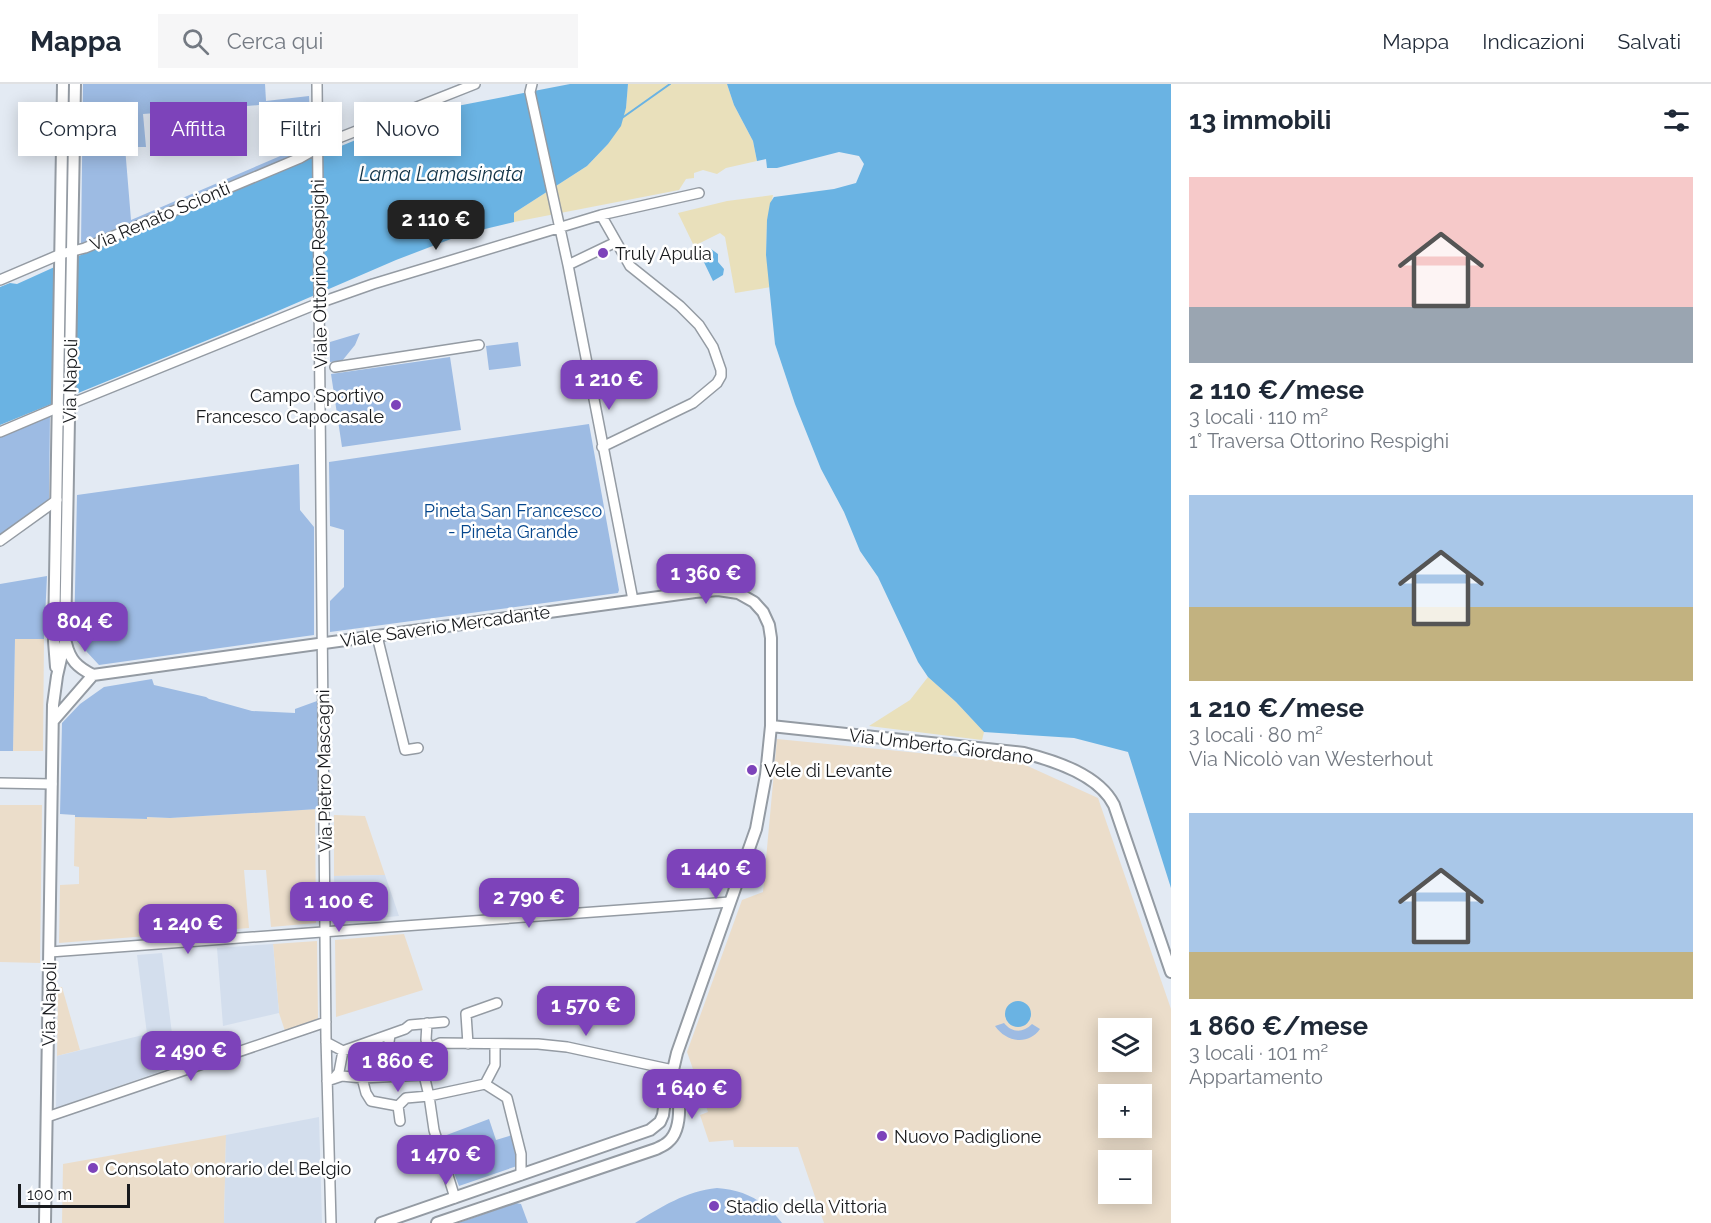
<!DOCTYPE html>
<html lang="it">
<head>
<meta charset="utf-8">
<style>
  :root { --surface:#fff; --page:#f6f6f7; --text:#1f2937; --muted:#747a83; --line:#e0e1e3; --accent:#7d43ba }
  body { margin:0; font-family:Raleway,sans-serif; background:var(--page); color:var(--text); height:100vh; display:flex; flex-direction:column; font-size:22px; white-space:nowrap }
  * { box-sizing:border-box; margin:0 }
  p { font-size:20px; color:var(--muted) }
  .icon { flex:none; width:33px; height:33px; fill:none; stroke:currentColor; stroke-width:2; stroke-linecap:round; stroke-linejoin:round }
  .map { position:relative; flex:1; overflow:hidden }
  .side { display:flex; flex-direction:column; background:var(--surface); width:540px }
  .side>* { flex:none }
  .hud { position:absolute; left:18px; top:18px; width:570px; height:54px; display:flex; gap:12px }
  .fabs { position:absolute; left:1098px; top:934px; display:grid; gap:12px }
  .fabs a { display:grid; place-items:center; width:54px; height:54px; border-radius:0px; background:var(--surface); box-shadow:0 3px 15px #0003; font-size:30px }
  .scale { position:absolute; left:18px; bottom:15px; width:112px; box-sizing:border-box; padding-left:6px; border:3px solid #181a1d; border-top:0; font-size:16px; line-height:21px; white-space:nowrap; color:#181a1d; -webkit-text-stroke:4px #fff; paint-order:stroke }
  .price { position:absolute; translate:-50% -51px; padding:0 14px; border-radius:12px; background:var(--accent); color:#fff; font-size:20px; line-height:39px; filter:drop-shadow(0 2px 3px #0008) }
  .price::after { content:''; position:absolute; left:50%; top:36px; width:18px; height:14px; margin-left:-9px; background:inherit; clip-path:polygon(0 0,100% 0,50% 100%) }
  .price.current { background:#222; color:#fff }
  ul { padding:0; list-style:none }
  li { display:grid; align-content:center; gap:12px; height:318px; padding:0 18px }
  li span { display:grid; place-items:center; height:186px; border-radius:0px; color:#555 }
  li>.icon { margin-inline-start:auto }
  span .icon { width:108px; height:108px; fill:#fffc; stroke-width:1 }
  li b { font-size:26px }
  h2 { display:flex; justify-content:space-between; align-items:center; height:72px; padding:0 18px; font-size:26px }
  .chip { padding:0 21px; border-radius:0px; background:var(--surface); box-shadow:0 3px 15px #0003; font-size:21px; line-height:54px }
  .chip.current { background:var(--accent); color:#fff }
  header { display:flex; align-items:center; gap:36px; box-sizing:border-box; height:84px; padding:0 30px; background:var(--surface); border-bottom:2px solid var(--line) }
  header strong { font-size:28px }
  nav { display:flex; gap:33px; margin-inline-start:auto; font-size:21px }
  .search { width:420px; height:54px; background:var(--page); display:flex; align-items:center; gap:15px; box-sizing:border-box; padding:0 21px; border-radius:0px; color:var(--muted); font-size:22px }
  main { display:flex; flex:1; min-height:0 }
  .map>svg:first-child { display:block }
</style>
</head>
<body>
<header>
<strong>Mappa</strong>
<div class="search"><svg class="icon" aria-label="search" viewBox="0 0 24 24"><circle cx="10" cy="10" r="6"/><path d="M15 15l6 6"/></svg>Cerca qui</div>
<nav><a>Mappa</a><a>Indicazioni</a><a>Salvati</a></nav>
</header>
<main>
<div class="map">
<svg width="1171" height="1139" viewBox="0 0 1171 1139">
  <rect width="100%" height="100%" fill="#e3eaf3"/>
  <path fill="#ebddca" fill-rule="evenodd" d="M 15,555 L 44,555 L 43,667 L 13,667 Z
    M 777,655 L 1021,679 L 1098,714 L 1171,925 L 1171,1139 L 824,1139 L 798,1063 L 734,1063 L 733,1056 L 709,1058 L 700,1031 L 708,1028 L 687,968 L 742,816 L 763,808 ZM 1108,945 L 1142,945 L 1142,978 L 1108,978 ZM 1108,1011 L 1142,1011 L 1142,1044 L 1108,1044 ZM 1108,1077 L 1142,1077 L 1142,1110 L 1108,1110 Z
    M 0,721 L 42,721 L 40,879 L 0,878 Z
    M 315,725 L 316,839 L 271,843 L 266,786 L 244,786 L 249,844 L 59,859 L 60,801 L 79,800 L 79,783 L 74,782 L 75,733 L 146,735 L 147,733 L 170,734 Z
    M 334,731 L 365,732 L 385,791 L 334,792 Z
    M 404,850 L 423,906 L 336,933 L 335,856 Z
    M 317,857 L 318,934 L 314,937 L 285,947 L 279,929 L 273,860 Z
    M 58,903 L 62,903 L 80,966 L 57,972 Z
    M 226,1051 L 224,1139 L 62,1139 L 63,1080 Z"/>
  <path fill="#d3deed" d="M 385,791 L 399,832 L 335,838 L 334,792 Z
    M 273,860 L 279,929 L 223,942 L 217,864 Z
    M 162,869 L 176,982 L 56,1024 L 57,972 L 147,950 L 137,871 Z
    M 319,1033 L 322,1139 L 224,1139 L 226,1051 Z"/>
  <path fill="#9dbbe3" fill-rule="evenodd" d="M 83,0 L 265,0 L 266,17 L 309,12 L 311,63 L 306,68 L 81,161 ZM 259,21 L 261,52 L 306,44 L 300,57 L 292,67 L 131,136 L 125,63 L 146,63 L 143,30 Z
    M 360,249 L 355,261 L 342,277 L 330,278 L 330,258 Z
    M 518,258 L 521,282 L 489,286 L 486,262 Z
    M 450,273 L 461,346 L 342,363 L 331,290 Z
    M 50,329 L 49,419 L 0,452 L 0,350 Z
    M 589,340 L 619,506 L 618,509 L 330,548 L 330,517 L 344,503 L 344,446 L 330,442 L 329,378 Z
    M 299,380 L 300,426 L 314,443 L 314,551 L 99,581 L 74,554 L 77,411 Z
    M 47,492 L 44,555 L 15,555 L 13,667 L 0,667 L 0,500 Z
    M 152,595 L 154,601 L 206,613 L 209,615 L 252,627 L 295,629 L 295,625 L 317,617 L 318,725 L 170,734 L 147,733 L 147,735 L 75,733 L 75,731 L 60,730 L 62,639 L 80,620 L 104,603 Z
    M 1004,939 C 1012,949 1023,949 1032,940 L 1040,945 C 1028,962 1006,958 995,942 Z
    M 489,1035 L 496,1056 L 512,1051 L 517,1082 L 459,1102 L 452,1084 L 444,1052 Z
    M 717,1104 C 745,1106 765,1117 782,1139 L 635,1139 C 661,1123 686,1107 717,1104 Z
    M 516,1119 L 521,1120 L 528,1139 L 458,1139 Z"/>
  <path fill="#e9e0bb" d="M 628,0 L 727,0 L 734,21 L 753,57 L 757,77 L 726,84 L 717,90 L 703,86 L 694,89 L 694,94 L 686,95 L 679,106 L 514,138 L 514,129 L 587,82 L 608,60 L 626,24 Z
    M 773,111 L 767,137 L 766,171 L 771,203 L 735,209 L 725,153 L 720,149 L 694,162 L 678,129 L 727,117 Z
    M 928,593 L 956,618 L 984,648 L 982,656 L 869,642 L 910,616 Z"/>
  <path fill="#6ab3e3" d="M 570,0 L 628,0 L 626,24 L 621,42 L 608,60 L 587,82 L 514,129 L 514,138 L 464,150 L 396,176 L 264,233 L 0,341 L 0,203 L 10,199 L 17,200 L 123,152 L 421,29 Z
    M 727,0 L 1171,0 L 1171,804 L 1128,668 L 1074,654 L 984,648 L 956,618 L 928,593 L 918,578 L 878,493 L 860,467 L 844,428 L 821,385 L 795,320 L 775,260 L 766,171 L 767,136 L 770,119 L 774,113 L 834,105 L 856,99 L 864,80 L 859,72 L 839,68 L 777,84 L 767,84 L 766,75 L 757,77 L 753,57 L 734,21 Z
    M 711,165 L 718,170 L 718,178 L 724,185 L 723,191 L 713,197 L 700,170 Z
    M1005 930a13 13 0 1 1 26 0a13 13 0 1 1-26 0Z"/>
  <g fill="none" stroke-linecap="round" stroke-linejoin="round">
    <path stroke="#6ab3e3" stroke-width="2" d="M 622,34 L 670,0"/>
    <g stroke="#949ba3" stroke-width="12">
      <path id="minor" d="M 317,0 L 326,954 L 331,1139
        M 532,0 L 530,8 L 568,181 L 633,516
        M 601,131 L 630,182 L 680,222 L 699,241 L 713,263 L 721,286 L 721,292 L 717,299 L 693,319 L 602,363
        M 568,181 L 616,158
        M 0,196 L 61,170 L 85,164 L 300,74 L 326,59 L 475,0
        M 335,283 L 479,261
        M 70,320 L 319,219 L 373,200 L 601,131 L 699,109
        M 0,348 L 59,323
        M 0,457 L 57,416
        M 377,552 L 405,666 L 418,664
        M 0,699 L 52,700
        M 50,868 L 730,818
        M 427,939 L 426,956 L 430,964 L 424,991 L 429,1012 L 434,1046 L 455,1114
        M 326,958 L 343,967 L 405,945 L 410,941 L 444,938
        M 468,960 L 466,930 L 497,919
        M 430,964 L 440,959 L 538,960 L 567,963 L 673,986
        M 384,992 L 390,951
        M 335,993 L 339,988 L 343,967
        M 362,994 L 366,1009 L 371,1017 L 398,1022 L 400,1037
        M 327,997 L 342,992 L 362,994 L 424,991
        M 485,1000 L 495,981 L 495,961
        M 398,1022 L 406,1014 L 429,1012 L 485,1000 L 507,1014 L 521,1070 L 521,1091
        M 47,1033 L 326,938"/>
    </g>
    <g stroke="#949ba3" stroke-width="14">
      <path id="major" d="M 66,559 C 70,576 77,583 93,591
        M 56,583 L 54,557 L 63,0
        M 93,591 L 695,508 L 718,506 L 738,509 L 754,518 L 763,528 L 769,541 L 771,554 L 771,642 L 766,691 L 756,745 L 677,969 L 673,986 L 668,994 L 663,1031 L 660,1038 L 650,1046 L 381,1139
        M 53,637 L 93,591
        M 771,642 L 1024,669 C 1056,677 1099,691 1114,721 L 1171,888
        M 45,1139 L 53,621 L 57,592 L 65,557 L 75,0
        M 437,1139 L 656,1065 C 660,1063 665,1061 668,1058 C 685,1044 679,1004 673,986"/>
    </g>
    <use href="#minor" stroke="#fff" stroke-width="9"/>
    <use href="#major" stroke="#fff" stroke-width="10"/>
  </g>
  <g fill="#7d43ba" stroke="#fff" stroke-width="2">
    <circle cx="603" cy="169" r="6"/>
    <circle cx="396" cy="321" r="6"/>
    <circle cx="752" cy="686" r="6"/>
    <circle cx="882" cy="1052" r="6"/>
    <circle cx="93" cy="1084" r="6"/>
    <circle cx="714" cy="1122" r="6"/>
  </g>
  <g text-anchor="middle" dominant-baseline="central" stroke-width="5" stroke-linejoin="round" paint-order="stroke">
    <g font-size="18" fill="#181a1d" stroke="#fff">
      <text transform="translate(160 132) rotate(-23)">Via Renato Scionti</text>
      <text transform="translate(319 190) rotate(-91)">Viale Ottorino Respighi</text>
      <text transform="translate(70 297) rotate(-89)">Via Napoli</text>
      <text transform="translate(445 542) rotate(-8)">Viale Saverio Mercadante</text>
      <text transform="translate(941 662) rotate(7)">Via Umberto Giordano</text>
      <text transform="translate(324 687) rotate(-91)">Via Pietro Mascagni</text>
      <text transform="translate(49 920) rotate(-89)">Via Napoli</text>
    </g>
    <g font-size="18" fill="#181a1d" stroke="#fff" text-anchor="start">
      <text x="615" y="169">Truly Apulia</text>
      <text x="384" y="311" text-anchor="end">Campo Sportivo<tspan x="384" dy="21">Francesco Capocasale</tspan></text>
      <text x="764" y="686">Vele di Levante</text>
      <text x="894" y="1052">Nuovo Padiglione</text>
      <text x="105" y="1084">Consolato onorario del Belgio</text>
      <text x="726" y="1122">Stadio della Vittoria</text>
    </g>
    <g font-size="18" fill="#05468c" stroke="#fff">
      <text x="513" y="426">Pineta San Francesco<tspan x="513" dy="21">- Pineta Grande</tspan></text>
    </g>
    <g font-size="20" font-style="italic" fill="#123347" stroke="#fff">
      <text x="441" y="90">Lama Lamasinata</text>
    </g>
  </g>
</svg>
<div class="fabs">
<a><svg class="icon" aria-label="layers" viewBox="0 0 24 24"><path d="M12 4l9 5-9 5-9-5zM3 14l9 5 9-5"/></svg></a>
<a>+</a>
<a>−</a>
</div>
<div class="scale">100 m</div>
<b class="price current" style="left:436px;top:167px">2 110 €</b>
<b class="price" style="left:609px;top:327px">1 210 €</b>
<b class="price" style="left:706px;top:521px">1 360 €</b>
<b class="price" style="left:85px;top:569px">804 €</b>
<b class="price" style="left:716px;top:816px">1 440 €</b>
<b class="price" style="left:529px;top:845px">2 790 €</b>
<b class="price" style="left:339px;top:849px">1 100 €</b>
<b class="price" style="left:188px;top:871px">1 240 €</b>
<b class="price" style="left:586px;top:953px">1 570 €</b>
<b class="price" style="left:191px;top:998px">2 490 €</b>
<b class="price" style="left:398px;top:1009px">1 860 €</b>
<b class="price" style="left:692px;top:1036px">1 640 €</b>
<b class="price" style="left:446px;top:1102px">1 470 €</b>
<div class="hud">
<a class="chip">Compra</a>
<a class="chip current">Affitta</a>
<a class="chip">Filtri</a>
<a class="chip">Nuovo</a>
</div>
</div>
<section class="side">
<h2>13 immobili<svg class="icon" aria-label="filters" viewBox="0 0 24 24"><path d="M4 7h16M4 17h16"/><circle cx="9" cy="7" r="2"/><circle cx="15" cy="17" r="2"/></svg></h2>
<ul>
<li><span style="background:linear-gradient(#f6c9c9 70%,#9aa5b1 0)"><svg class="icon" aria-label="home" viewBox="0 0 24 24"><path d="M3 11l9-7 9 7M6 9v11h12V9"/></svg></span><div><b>2 110 €/mese</b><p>3 locali · 110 m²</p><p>1° Traversa Ottorino Respighi</p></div></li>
<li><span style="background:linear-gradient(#a9c7e8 60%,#c2b280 0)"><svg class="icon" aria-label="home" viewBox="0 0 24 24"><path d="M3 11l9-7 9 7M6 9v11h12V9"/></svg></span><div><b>1 210 €/mese</b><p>3 locali · 80 m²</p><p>Via Nicolò van Westerhout</p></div></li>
<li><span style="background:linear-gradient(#a9c7e8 75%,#c2b280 0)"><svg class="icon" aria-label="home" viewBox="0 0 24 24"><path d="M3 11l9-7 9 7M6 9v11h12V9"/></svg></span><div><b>1 860 €/mese</b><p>3 locali · 101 m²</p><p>Appartamento</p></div></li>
</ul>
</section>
</main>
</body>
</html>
